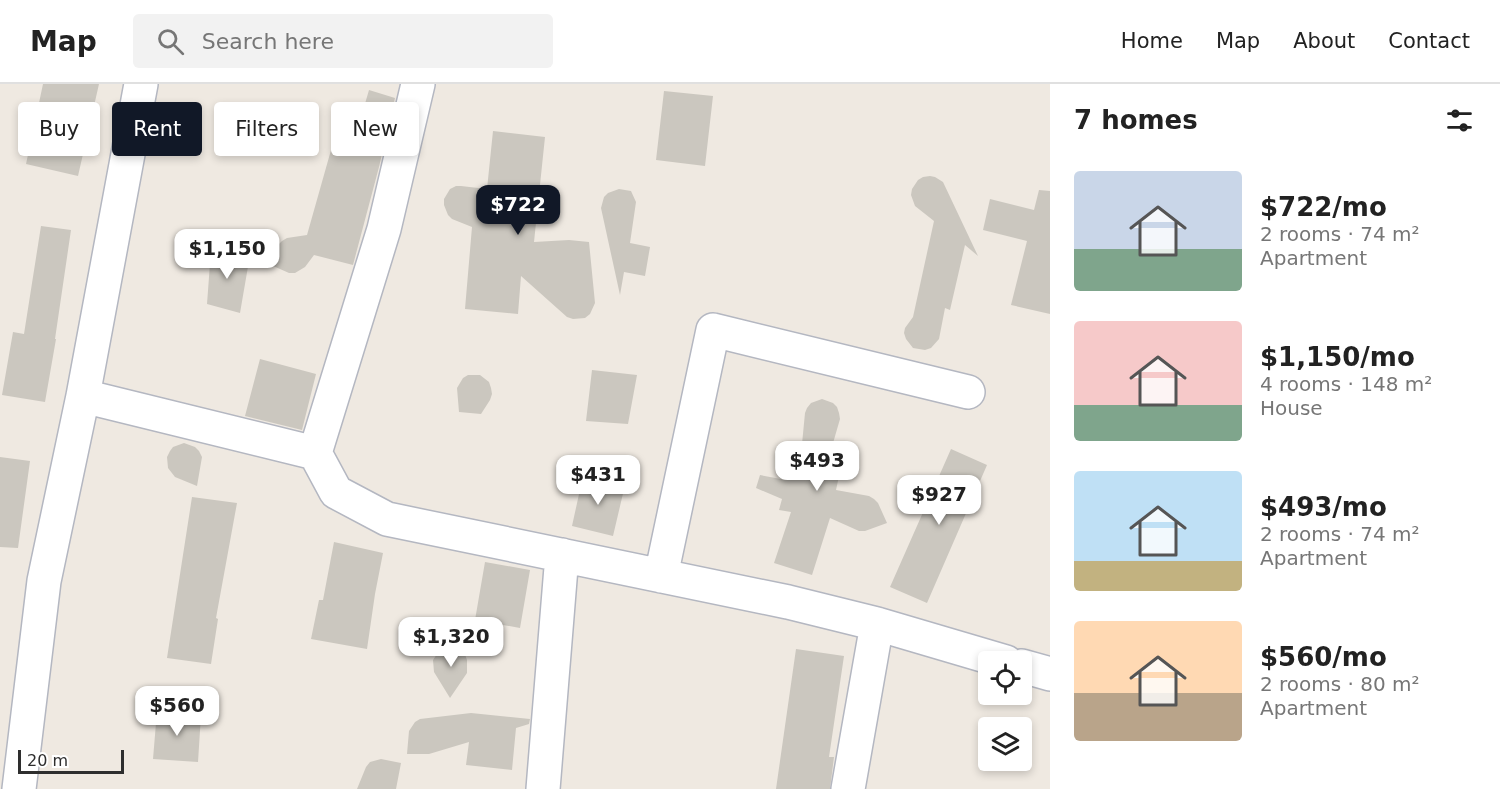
<!DOCTYPE html>
<html lang="en">
<head>
<meta charset="utf-8">
<style>
  :root { --surface:#fff; --page:#f2f2f2; --text:#222; --muted:#767676; --line:#e0e0e0; --accent:#111827 }
  body { margin:0; font-family:"DejaVu Sans",sans-serif; background:var(--page); color:var(--text); height:100vh; display:flex; flex-direction:column; font-size:22px; white-space:nowrap }
  * { box-sizing:border-box; margin:0 }
  p { font-size:20px; color:var(--muted) }
  .icon { flex:none; width:33px; height:33px; fill:none; stroke:currentColor; stroke-width:2; stroke-linecap:round; stroke-linejoin:round }
  .map { position:relative; flex:1; overflow:hidden }
  .details { display:flex; flex-direction:column; background:var(--surface); width:450px }
  .details>* { flex:none }
  .banner { position:absolute; left:18px; top:18px; width:570px; height:54px; display:flex; gap:12px }
  .fabs { position:absolute; left:978px; top:567px; display:grid; gap:12px }
  .fabs a { display:grid; place-items:center; width:54px; height:54px; border-radius:6px; background:var(--surface); box-shadow:0 3px 9px #0003; font-size:30px }
  .scale { position:absolute; left:18px; bottom:15px; width:106px; box-sizing:border-box; padding-left:6px; border:3px solid #2e2e2e; border-top:0; font-size:16px; line-height:21px; white-space:nowrap; color:#2e2e2e; -webkit-text-stroke:4px #fff; paint-order:stroke }
  .price { position:absolute; translate:-50% -51px; padding:0 14px; border-radius:12px; background:#fff; color:#222; font-size:20px; line-height:39px; filter:drop-shadow(0 2px 3px #0008) }
  .price::after { content:''; position:absolute; left:50%; top:36px; width:18px; height:14px; margin-left:-9px; background:inherit; clip-path:polygon(0 0,100% 0,50% 100%) }
  .price.selected { background:var(--accent); color:#fff }
  ul { padding:0; list-style:none }
  li { display:flex; align-items:center; gap:18px; height:150px; padding:0 24px }
  li span { display:grid; place-items:center; flex:none; width:168px; height:120px; border-radius:6px; color:#555 }
  li>.icon { margin-inline-start:auto }
  span .icon { width:72px; height:72px; fill:#fffc; stroke-width:1 }
  li b { font-size:26px }
  h2 { display:flex; justify-content:space-between; align-items:center; height:72px; padding:0 24px; font-size:26px }
  .pill { padding:0 21px; border-radius:6px; background:var(--surface); box-shadow:0 3px 9px #0003; font-size:21px; line-height:54px }
  .pill.selected { background:var(--accent); color:#fff }
  header { display:flex; align-items:center; gap:36px; box-sizing:border-box; height:84px; padding:0 30px; background:var(--surface); border-bottom:2px solid var(--line) }
  header strong { font-size:28px }
  nav { display:flex; gap:33px; margin-inline-start:auto; font-size:21px }
  .search { width:420px; height:54px; background:var(--page); display:flex; align-items:center; gap:15px; box-sizing:border-box; padding:0 21px; border-radius:6px; color:var(--muted); font-size:22px }
  main { display:flex; flex:1; min-height:0 }
  .map>svg:first-child { display:block }
</style>
</head>
<body>
<header>
<strong>Map</strong>
<div class="search"><svg class="icon" aria-label="search" viewBox="0 0 24 24"><circle cx="10" cy="10" r="6"/><path d="M15 15l6 6"/></svg>Search here</div>
<nav><a>Home</a><a>Map</a><a>About</a><a>Contact</a></nav>
</header>
<main>
<div class="map">
<svg width="1050" height="705" viewBox="0 0 1050 705">
  <rect width="100%" height="100%" fill="#efe9e1"/>
  <path fill="#cbc7bf" d="M 43,0 L 99,0 L 78,92 L 26,80 Z
    M 369,6 L 395,14 L 379,83 L 353,181 L 314,171 L 305,183 L 295,189 L 289,189 L 271,181 L 274,165 L 282,157 L 287,154 L 307,151 L 333,59 L 352,64 Z
    M 664,7 L 713,12 L 705,82 L 656,76 Z
    M 493,47 L 545,53 L 534,158 L 569,156 L 589,158 L 595,219 L 590,230 L 585,234 L 573,235 L 567,233 L 521,192 L 518,230 L 465,225 L 472,143 L 452,135 L 448,131 L 444,121 L 444,115 L 450,105 L 456,102 L 461,102 L 487,105 Z
    M 930,92 L 935,93 L 943,98 L 978,172 L 965,161 L 950,226 L 945,224 L 939,255 L 931,264 L 925,266 L 913,264 L 906,255 L 904,249 L 905,244 L 913,233 L 934,137 L 915,122 L 911,111 L 912,105 L 918,96 L 923,93 Z
    M 619,105 L 631,107 L 636,118 L 630,159 L 650,163 L 645,192 L 624,188 L 620,211 L 601,124 L 604,113 L 608,109 Z
    M 1039,106 L 1050,107 L 1050,230 L 1011,221 L 1027,157 L 983,146 L 990,115 L 1034,126 Z
    M 41,142 L 71,146 L 55,255 L 56,255 L 45,318 L 2,311 L 13,248 L 24,250 Z
    M 211,166 L 250,171 L 240,229 L 207,220 Z
    M 260,275 L 316,290 L 302,346 L 245,332 Z
    M 592,286 L 637,291 L 628,340 L 586,337 Z
    M 468,291 L 480,291 L 489,298 L 491,304 L 492,310 L 490,316 L 481,330 L 459,328 L 457,304 L 463,294 Z
    M 822,315 L 833,319 L 837,323 L 839,329 L 840,335 L 831,366 L 844,369 L 836,406 L 869,412 L 874,415 L 878,419 L 887,439 L 865,447 L 859,447 L 830,434 L 812,491 L 774,479 L 791,428 L 779,426 L 782,415 L 756,404 L 760,391 L 786,396 L 794,358 L 802,360 L 805,329 L 807,324 L 811,319 Z
    M 184,359 L 195,363 L 199,367 L 202,373 L 197,402 L 175,393 L 168,384 L 167,373 L 170,367 L 173,363 Z
    M 951,365 L 987,381 L 927,519 L 890,503 Z
    M 0,373 L 30,377 L 18,464 L 0,463 Z
    M 583,392 L 625,401 L 613,452 L 572,442 Z
    M 192,413 L 237,419 L 216,534 L 218,535 L 211,580 L 167,574 Z
    M 334,458 L 383,469 L 375,510 L 367,565 L 311,555 L 319,516 L 323,516 Z
    M 485,478 L 530,486 L 520,544 L 475,536 Z
    M 462,562 L 467,576 L 467,589 L 450,614 L 434,588 L 433,576 L 439,567 L 445,564 Z
    M 796,565 L 844,572 L 829,673 L 834,673 L 830,705 L 776,705 Z
    M 157,627 L 201,631 L 198,678 L 153,675 Z
    M 471,629 L 530,635 L 529,640 L 516,644 L 512,686 L 466,681 L 469,658 L 429,670 L 407,670 L 409,647 L 415,638 L 420,635 Z
    M 381,675 L 401,679 L 396,705 L 357,705 L 366,683 L 370,678 Z"/>
  <g fill="none" stroke-linecap="round" stroke-linejoin="round">
    <g stroke="#b4b7c1" stroke-width="36">
      <path id="minor" d="M 83,312 L 315,369 L 336,408 L 387,435 L 788,518 L 877,540 L 1006,578
        M 315,369 L 384,145 L 418,0
        M 661,492 L 713,246 L 968,308
        M 1022,582 L 1050,590
        M 19,705 L 44,497 L 83,312 L 141,0
        M 543,705 L 562,471
        M 848,705 L 877,540"/>
    </g>
    <use href="#minor" stroke="#fff" stroke-width="33"/>
  </g>
</svg>
<div class="fabs">
<a><svg class="icon" aria-label="locate" viewBox="0 0 24 24"><circle cx="12" cy="12" r="6"/><path d="M12 2v4M12 18v4M2 12h4M18 12h4"/></svg></a>
<a><svg class="icon" aria-label="layers" viewBox="0 0 24 24"><path d="M12 4l9 5-9 5-9-5zM3 14l9 5 9-5"/></svg></a>
</div>
<div class="scale">20 m</div>
<b class="price selected" style="left:518px;top:152px">$722</b>
<b class="price" style="left:227px;top:196px">$1,150</b>
<b class="price" style="left:817px;top:408px">$493</b>
<b class="price" style="left:598px;top:422px">$431</b>
<b class="price" style="left:939px;top:442px">$927</b>
<b class="price" style="left:451px;top:584px">$1,320</b>
<b class="price" style="left:177px;top:653px">$560</b>
<div class="banner">
<a class="pill">Buy</a>
<a class="pill selected">Rent</a>
<a class="pill">Filters</a>
<a class="pill">New</a>
</div>
</div>
<section class="details">
<h2>7 homes<svg class="icon" aria-label="filters" viewBox="0 0 24 24"><path d="M4 7h16M4 17h16"/><circle cx="9" cy="7" r="2"/><circle cx="15" cy="17" r="2"/></svg></h2>
<ul>
<li><span style="background:linear-gradient(#c9d6e8 65%,#7fa58c 0)"><svg class="icon" aria-label="home" viewBox="0 0 24 24"><path d="M3 11l9-7 9 7M6 9v11h12V9"/></svg></span><div><b>$722/mo</b><p>2 rooms · 74 m²</p><p>Apartment</p></div></li>
<li><span style="background:linear-gradient(#f6c9c9 70%,#7fa58c 0)"><svg class="icon" aria-label="home" viewBox="0 0 24 24"><path d="M3 11l9-7 9 7M6 9v11h12V9"/></svg></span><div><b>$1,150/mo</b><p>4 rooms · 148 m²</p><p>House</p></div></li>
<li><span style="background:linear-gradient(#bfe0f5 75%,#c2b280 0)"><svg class="icon" aria-label="home" viewBox="0 0 24 24"><path d="M3 11l9-7 9 7M6 9v11h12V9"/></svg></span><div><b>$493/mo</b><p>2 rooms · 74 m²</p><p>Apartment</p></div></li>
<li><span style="background:linear-gradient(#ffd9b3 60%,#b9a48a 0)"><svg class="icon" aria-label="home" viewBox="0 0 24 24"><path d="M3 11l9-7 9 7M6 9v11h12V9"/></svg></span><div><b>$560/mo</b><p>2 rooms · 80 m²</p><p>Apartment</p></div></li>
</ul>
</section>
</main>
</body>
</html>
